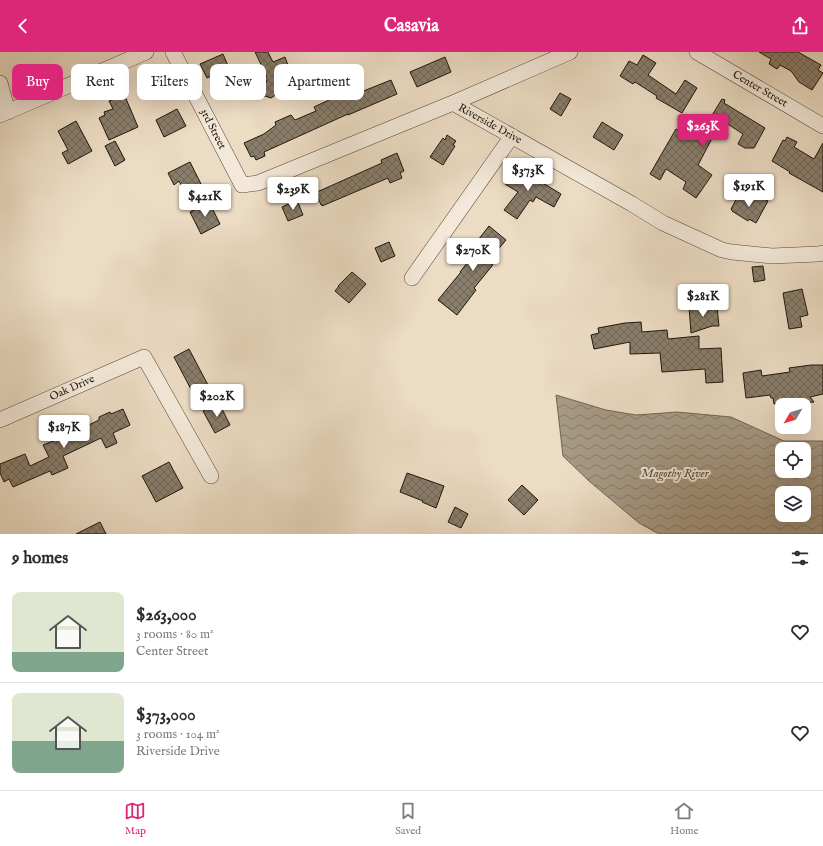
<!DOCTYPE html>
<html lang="en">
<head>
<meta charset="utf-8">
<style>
  :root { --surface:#fff; --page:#f7f7f7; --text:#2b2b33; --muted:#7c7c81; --line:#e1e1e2; --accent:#db2777 }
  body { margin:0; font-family:"IM FELL English",serif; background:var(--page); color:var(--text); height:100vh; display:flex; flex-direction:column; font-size:15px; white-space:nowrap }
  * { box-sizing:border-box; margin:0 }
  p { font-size:13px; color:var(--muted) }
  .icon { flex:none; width:22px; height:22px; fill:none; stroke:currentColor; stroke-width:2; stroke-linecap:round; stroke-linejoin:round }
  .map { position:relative; height:482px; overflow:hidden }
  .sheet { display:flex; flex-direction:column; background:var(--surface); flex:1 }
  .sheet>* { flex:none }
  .hud { position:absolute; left:12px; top:12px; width:400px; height:36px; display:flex; gap:8px }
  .needle { width:26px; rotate:232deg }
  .buttons { position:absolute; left:775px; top:346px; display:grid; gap:8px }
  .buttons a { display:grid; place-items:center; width:36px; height:36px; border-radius:8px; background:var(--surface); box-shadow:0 4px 16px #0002; font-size:20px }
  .price { position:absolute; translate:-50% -34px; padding:0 9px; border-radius:4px; background:#fff; color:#222; font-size:13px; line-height:26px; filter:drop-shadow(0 1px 2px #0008) }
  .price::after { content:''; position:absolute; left:50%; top:24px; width:12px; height:9px; margin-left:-6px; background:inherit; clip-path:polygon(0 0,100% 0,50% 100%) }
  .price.current { background:var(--accent); color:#fff }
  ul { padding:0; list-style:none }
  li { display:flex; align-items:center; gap:12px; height:100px; padding:0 12px }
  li+li { border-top:1px solid var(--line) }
  li span { display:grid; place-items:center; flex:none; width:112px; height:80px; border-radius:8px; color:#555 }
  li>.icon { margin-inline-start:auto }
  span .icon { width:48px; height:48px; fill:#fffc; stroke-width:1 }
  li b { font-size:17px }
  h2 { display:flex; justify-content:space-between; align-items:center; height:48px; padding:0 12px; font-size:17px }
  .chip { padding:0 14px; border-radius:8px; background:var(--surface); box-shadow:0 4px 16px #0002; font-size:14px; line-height:36px }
  .chip.current { background:var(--accent); color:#fff }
  header { display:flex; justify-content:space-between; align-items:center; height:52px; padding:0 12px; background:var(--accent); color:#fff; font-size:18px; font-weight:700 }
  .tabs { display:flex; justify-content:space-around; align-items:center; height:56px; border-top:1px solid var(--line); background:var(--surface); font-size:11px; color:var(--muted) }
  .tabs a { display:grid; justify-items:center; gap:2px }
  .tabs .current { color:var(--accent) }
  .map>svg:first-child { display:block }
</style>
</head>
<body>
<header><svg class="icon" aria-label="back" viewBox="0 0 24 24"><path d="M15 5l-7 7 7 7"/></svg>Casavia<svg class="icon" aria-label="share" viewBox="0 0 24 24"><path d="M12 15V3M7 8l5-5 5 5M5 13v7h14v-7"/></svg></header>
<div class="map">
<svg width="823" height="482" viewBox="0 0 823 482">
  <defs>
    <pattern id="water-waves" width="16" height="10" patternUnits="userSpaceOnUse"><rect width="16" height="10" fill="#a69985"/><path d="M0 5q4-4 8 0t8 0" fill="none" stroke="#877c6b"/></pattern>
    <pattern id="building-cross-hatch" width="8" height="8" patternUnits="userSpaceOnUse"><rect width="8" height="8" fill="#897d6b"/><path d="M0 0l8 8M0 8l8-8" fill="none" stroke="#6f6556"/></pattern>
  </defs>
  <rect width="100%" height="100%" fill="#ecdcc4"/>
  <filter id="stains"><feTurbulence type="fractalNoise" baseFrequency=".005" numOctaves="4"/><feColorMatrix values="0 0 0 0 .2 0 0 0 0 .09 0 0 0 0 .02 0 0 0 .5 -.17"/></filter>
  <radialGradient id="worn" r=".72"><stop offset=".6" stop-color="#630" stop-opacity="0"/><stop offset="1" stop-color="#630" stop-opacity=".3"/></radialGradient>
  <path fill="url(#water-waves)" stroke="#706554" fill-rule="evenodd" d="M 556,343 L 606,358 L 636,363 L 677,360 L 731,365 L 784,389 L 823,389 L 823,482 L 659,482 L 639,471 L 589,429 L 563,404 ZM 782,397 L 804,397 L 804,419 L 782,419 ZM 782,441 L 804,441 L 804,463 L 782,463 Z"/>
  <path fill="url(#building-cross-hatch)" stroke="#1e160b" d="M 255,0 L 268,0 L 273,10 L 285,5 L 292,24 L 282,28 L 286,36 L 271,46 L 265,44 L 257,48 L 252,39 L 267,30 L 265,26 L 267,25 Z
    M 759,0 L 798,0 L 821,13 L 818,18 L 823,21 L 812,38 L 799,30 L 791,19 L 780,13 L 777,17 L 769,12 L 771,7 Z
    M 223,2 L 229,16 L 207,26 L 200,12 Z
    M 643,3 L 656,11 L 648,23 L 676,42 L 685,28 L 697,36 L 682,61 L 656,46 L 657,44 L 635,30 L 633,32 L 620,24 L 629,9 L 637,13 Z
    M 445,5 L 451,20 L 417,35 L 410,20 Z
    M 391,28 L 397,42 L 348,63 L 348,62 L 264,100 L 265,104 L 256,108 L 254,104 L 251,105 L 244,91 L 264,82 L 276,73 L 275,70 L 291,63 L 295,68 L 316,59 L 314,55 L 359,34 L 361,40 Z
    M 560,41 L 571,47 L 561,64 L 550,57 Z
    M 124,42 L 138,75 L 109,88 L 99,66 L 105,63 L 104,60 L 113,57 L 109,49 Z
    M 722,47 L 725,48 L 724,51 L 765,76 L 754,96 L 745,96 L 738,92 L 743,82 L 720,67 L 718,75 L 698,113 L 712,123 L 696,146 L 683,137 L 686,130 L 666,117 L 660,128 L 650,122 L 676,77 L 693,86 L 694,84 L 698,86 Z
    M 177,57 L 186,74 L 164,85 L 156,68 Z
    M 76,69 L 92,99 L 68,112 L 62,101 L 68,98 L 58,79 Z
    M 602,70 L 623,83 L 614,98 L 593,85 Z
    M 447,83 L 456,89 L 453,93 L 455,94 L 443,113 L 430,105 L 443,86 L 445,88 Z
    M 787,85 L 797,90 L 794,95 L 814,107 L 823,91 L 823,140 L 789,121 L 790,120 L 772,109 L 783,88 L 785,89 Z
    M 115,89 L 125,108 L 115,114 L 105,94 Z
    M 397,101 L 404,119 L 400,121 L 402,126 L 390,131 L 388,126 L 322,154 L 322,152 L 321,153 L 317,144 L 318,143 L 317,140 L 382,111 L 381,108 Z
    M 190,110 L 201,132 L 185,140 L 179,129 L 174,133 L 168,121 Z
    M 516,115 L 561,142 L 554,155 L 536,145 L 533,150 L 530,148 L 517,167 L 504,158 L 518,140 L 505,132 Z
    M 739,142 L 752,149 L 755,142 L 768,149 L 756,171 L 749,167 L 748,169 L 732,159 L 732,158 L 731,157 Z
    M 297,148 L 303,163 L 288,169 L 282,155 Z
    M 209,150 L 220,172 L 201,182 L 190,160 Z
    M 489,174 L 506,188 L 495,201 L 492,214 L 474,236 L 476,238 L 457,263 L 438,248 L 461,220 L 460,220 L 483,191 L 478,188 Z
    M 389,190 L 395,204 L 381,210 L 375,196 Z
    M 763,214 L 765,228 L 754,230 L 752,215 Z
    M 352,220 L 366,232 L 349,251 L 335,239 L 339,234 L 338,234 Z
    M 802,237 L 808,263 L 800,265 L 802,275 L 789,277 L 783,241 Z
    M 689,255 L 717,255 L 719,274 L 712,274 L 691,281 Z
    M 641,270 L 642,280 L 667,278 L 668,287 L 699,284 L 699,297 L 721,296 L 723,330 L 706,331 L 705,317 L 662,320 L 660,301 L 630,302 L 630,290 L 594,297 L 591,283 L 599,281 L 598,276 L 625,271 Z
    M 189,297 L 208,333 L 193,341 L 174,305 Z
    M 811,313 L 823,313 L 823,342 L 810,345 L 814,350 L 796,352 L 795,349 L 774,352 L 773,346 L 771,346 L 770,343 L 746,346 L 743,321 L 761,318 L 762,324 L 790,320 L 789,316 Z
    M 219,351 L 230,373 L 215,381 L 203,359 Z
    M 123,357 L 130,373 L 113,381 L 117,391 L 106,396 L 101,386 L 63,404 L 68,416 L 52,423 L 50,419 L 13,435 L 9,427 L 4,430 L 0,421 L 0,412 L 25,402 L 30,414 L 49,405 L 43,393 L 66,384 L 99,368 L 99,365 L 110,360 L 111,362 Z
    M 169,410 L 183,436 L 156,450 L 142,424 Z
    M 407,421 L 444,434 L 436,456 L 422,450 L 423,449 L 400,440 Z
    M 522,433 L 538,448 L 524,463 L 508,448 Z
    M 455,455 L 468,462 L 461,476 L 448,470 Z
    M 100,470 L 106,482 L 76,482 Z"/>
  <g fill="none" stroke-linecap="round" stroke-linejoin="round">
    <g stroke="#524839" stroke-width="16">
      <path id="minor" d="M 173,0 L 242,133 L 258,131 L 453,51 L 570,0
        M 697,0 L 823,74
        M 0,31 L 8,60
        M 453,51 L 632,152 L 663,171 L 722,198 L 732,200 L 772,204 L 818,202 L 823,201
        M 0,63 L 146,0
        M 412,226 L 512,84
        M 0,368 L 144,305 L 211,424"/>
    </g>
    <use href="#minor" stroke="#f3e8d9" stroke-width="15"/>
  </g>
  <g text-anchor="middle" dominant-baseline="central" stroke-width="4" stroke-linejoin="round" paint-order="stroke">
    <g font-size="11" fill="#1e160b" stroke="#f3e8d9">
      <text transform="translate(760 37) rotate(30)">Center Street</text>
      <text transform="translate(490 72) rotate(29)">Riverside Drive</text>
      <text transform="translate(213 77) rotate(63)">3rd Street</text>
      <text transform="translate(72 336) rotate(-24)">Oak Drive</text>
    </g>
    <g font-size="12" font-style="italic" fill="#544a3c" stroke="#f3e8d9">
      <text x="675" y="421">Magothy River</text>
    </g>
  </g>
  <rect width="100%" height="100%" filter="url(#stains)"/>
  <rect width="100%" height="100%" fill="url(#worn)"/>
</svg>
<div class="buttons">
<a><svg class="needle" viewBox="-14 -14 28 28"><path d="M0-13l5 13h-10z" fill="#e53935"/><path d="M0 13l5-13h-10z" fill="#7c7c81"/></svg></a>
<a><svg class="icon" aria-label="locate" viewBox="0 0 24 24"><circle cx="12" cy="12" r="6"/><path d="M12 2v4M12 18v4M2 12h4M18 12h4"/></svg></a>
<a><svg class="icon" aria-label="layers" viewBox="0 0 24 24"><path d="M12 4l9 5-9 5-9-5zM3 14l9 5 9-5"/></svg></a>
</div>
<b class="price current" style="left:703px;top:96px">$263K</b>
<b class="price" style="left:528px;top:140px">$373K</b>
<b class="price" style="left:749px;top:156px">$191K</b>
<b class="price" style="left:293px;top:159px">$239K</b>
<b class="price" style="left:205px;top:166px">$421K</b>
<b class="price" style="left:473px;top:220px">$270K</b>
<b class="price" style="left:703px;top:266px">$281K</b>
<b class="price" style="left:217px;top:366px">$202K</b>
<b class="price" style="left:64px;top:397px">$187K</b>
<div class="hud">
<a class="chip current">Buy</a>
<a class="chip">Rent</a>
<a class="chip">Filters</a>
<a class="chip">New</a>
<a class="chip">Apartment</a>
</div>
</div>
<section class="sheet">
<h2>9 homes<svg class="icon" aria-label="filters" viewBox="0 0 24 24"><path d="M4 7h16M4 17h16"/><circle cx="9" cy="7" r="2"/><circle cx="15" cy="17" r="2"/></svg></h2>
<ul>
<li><span style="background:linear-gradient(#dfe7d0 75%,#7fa58c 0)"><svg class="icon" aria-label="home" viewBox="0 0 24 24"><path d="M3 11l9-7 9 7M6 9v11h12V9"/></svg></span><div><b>$263,000</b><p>3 rooms · 80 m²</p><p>Center Street</p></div><svg class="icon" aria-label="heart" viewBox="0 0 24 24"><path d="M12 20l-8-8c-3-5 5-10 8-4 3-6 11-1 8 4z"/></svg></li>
<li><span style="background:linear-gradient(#dfe7d0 60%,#7fa58c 0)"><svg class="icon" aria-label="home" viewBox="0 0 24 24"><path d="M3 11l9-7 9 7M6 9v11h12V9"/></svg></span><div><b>$373,000</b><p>3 rooms · 104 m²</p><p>Riverside Drive</p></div><svg class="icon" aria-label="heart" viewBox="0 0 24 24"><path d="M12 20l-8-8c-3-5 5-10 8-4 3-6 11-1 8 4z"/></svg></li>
</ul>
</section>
<nav class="tabs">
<a class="current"><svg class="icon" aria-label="map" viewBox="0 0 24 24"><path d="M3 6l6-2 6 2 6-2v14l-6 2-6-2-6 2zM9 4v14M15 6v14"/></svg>Map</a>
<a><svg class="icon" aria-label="saved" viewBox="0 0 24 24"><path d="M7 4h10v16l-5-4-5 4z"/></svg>Saved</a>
<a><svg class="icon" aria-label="home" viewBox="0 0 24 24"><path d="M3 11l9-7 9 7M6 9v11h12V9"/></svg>Home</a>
</nav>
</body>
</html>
